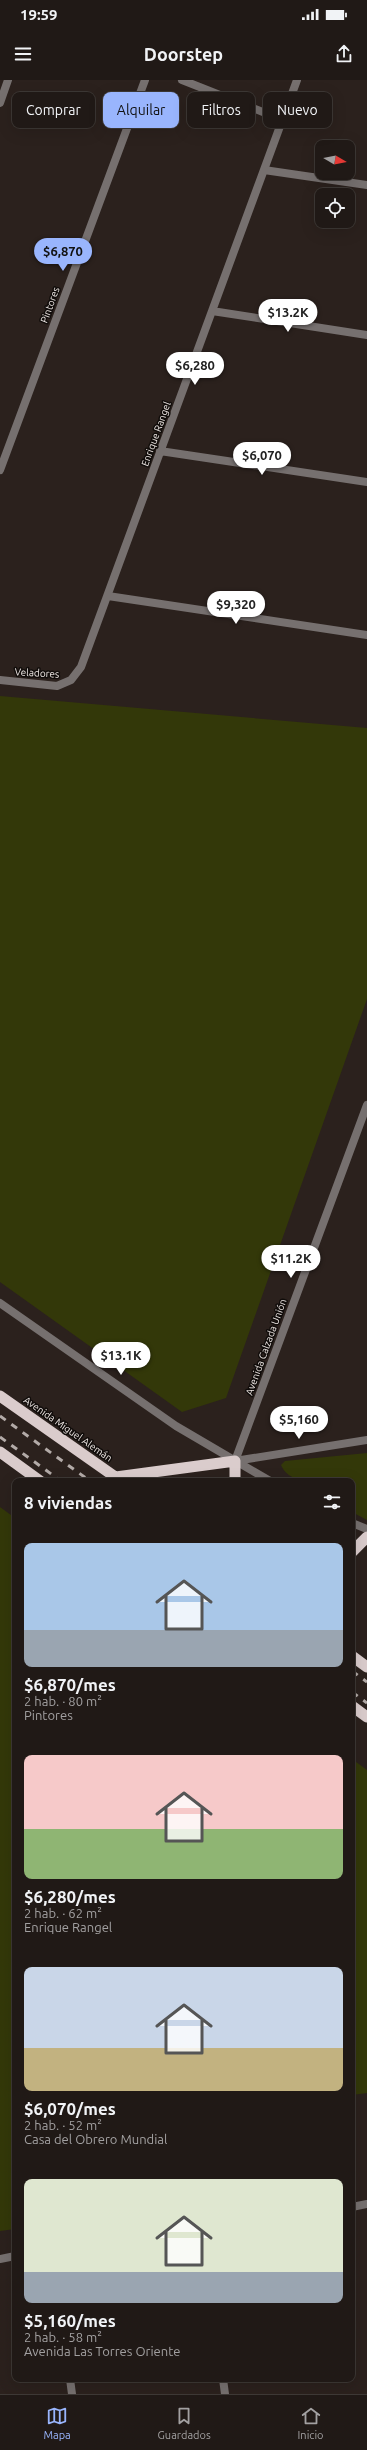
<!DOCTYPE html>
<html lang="es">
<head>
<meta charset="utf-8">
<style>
  :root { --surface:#201916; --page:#2d2623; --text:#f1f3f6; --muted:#a2a0a1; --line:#3d3835; --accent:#99b5fd }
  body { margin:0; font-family:Ubuntu,sans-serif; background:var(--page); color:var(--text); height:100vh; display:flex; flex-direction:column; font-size:15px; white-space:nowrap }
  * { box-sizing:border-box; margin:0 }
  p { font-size:13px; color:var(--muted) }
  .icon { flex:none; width:22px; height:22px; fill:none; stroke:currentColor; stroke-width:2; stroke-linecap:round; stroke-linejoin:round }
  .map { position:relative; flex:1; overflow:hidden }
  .side { position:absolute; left:12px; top:1398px; width:343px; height:904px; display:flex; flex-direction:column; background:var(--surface); border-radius:8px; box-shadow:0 4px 16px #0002,0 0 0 1px var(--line) }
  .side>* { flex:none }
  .top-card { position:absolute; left:12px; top:12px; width:343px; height:36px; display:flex; gap:8px }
  .needle { width:26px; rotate:100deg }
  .tools { position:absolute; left:315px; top:60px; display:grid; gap:8px }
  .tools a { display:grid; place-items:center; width:40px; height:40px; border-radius:8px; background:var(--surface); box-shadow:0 4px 16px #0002,0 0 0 1px var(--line); font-size:20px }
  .price { position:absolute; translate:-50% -34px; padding:0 9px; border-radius:14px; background:#fff; color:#222; font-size:13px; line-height:26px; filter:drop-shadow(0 1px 2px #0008) }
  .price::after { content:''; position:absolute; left:50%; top:24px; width:12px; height:9px; margin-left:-6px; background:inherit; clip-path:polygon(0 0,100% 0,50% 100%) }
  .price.active { background:var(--accent); color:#111 }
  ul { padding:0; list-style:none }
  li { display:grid; align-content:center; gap:8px; height:212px; padding:0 12px }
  li span { display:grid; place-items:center; height:124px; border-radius:8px; color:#555 }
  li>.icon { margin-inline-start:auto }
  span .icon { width:72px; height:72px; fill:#fffc; stroke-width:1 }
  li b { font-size:17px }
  h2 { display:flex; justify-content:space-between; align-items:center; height:48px; padding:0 12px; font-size:17px }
  .chip { padding:0 14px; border-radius:8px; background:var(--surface); box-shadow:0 4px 16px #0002,0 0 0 1px var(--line); font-size:14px; line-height:36px }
  .chip.active { background:var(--accent); color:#111 }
  .status { display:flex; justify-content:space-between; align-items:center; height:28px; padding:0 20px; background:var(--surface); direction:ltr }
  .status svg { height:11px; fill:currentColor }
  header { display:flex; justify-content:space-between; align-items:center; height:52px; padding:0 12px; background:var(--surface); font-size:18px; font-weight:700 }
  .tabs { display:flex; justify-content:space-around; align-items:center; height:56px; border-top:1px solid var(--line); background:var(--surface); font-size:11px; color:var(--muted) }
  .tabs a { display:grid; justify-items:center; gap:2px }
  .tabs .active { color:var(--accent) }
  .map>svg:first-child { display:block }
</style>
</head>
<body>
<div class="status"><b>19:59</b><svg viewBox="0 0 49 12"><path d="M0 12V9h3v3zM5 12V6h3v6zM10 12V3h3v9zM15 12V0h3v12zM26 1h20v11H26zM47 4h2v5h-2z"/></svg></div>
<header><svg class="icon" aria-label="menu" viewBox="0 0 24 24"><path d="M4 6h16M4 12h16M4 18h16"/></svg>Doorstep<svg class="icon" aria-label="share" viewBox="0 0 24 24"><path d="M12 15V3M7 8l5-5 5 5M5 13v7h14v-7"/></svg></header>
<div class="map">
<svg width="367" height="2314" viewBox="0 0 367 2314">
  <rect width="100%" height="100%" fill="#2b211d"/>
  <path fill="#333809" d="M 0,616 L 367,648 L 367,919 L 226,1318 L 182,1332 L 0,1202 Z
    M 367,1373 L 367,1440 L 352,1432 L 352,1401 C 332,1401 291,1409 281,1385 L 285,1381 Z
    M 0,1427 L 15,1438 L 15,2149 L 0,2151 Z
    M 352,1679 L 367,1690 L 367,2013 L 352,2015 Z"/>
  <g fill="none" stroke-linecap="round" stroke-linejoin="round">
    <path stroke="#76706f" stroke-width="8" d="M 182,0 L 283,40
      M 0,23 L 8,0
      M 264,90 L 367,105
      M 212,231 L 367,255
      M 160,371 L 367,402
      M 0,390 L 145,0
      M 108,516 L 367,555
      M 0,600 L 57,606 L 71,600 L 81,587 L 297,0
      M 70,2299 L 72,2314
      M 223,2299 L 225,2314"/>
    <path stroke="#76706f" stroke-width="8" d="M 0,1223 L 176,1346 L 270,1401
      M 235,1381 L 367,1025
      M 235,1381 L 367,1360
      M 352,1443 L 367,1449
      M 352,2127 L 367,2124
      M 0,2179 L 15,2176"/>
    <path stroke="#dacccc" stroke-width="11" d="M 0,1316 L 121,1401
      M 0,1372 L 40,1401
      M 116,1397 L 235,1381 L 235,1401
      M 352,1472 L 367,1457
      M 352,1576 L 367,1587
      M 352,1626 L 367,1637"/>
    <path stroke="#b3aba8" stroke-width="3" stroke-dasharray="7 7" stroke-linecap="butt" d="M 0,1336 L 90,1401
      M 0,1357 L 61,1401
      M 352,1591 L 367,1602
      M 352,1612 L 367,1623"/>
  </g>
  <g text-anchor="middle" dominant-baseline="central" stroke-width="3" stroke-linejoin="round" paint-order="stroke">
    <g font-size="10" fill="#f0e9e6" stroke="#100c0a">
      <text transform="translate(50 225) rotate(-70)">Pintores</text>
      <text transform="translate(156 354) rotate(-70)">Enrique Rangel</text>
      <text transform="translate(37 593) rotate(3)">Veladores</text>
      <text transform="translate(266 1267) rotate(-70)">Avenida Calzada Unión</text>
      <text transform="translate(68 1349) rotate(35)">Avenida Miguel Alemán</text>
    </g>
  </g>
</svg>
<div class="tools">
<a><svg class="needle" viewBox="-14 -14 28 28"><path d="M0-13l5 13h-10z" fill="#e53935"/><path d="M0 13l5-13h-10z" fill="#a2a0a1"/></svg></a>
<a><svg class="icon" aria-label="locate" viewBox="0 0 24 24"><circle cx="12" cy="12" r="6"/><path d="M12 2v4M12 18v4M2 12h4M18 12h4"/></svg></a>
</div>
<b class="price active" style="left:63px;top:192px">$6,870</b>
<b class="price" style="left:288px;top:253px">$13.2K</b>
<b class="price" style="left:195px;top:306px">$6,280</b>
<b class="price" style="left:262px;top:396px">$6,070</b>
<b class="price" style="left:236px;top:545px">$9,320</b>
<b class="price" style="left:291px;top:1199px">$11.2K</b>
<b class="price" style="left:121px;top:1296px">$13.1K</b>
<b class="price" style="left:299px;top:1360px">$5,160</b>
<div class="top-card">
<a class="chip">Comprar</a>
<a class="chip active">Alquilar</a>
<a class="chip">Filtros</a>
<a class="chip">Nuevo</a>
</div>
<section class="side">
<h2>8 viviendas<svg class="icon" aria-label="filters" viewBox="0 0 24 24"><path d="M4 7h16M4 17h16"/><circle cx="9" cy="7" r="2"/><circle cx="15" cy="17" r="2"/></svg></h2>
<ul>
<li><span style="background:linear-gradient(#a9c7e8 70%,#9aa5b1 0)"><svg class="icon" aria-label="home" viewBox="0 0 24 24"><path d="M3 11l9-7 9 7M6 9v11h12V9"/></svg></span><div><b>$6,870/mes</b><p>2 hab. · 80 m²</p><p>Pintores</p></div></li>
<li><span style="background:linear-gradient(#f6c9c9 60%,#8fb573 0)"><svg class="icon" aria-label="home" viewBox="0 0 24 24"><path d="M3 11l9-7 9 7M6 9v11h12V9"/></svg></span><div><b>$6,280/mes</b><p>2 hab. · 62 m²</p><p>Enrique Rangel</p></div></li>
<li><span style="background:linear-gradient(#c9d6e8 65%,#c2b280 0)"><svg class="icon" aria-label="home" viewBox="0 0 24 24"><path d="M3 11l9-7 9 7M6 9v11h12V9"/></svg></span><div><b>$6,070/mes</b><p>2 hab. · 52 m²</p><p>Casa del Obrero Mundial</p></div></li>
<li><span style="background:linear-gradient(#dfe7d0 75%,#9aa5b1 0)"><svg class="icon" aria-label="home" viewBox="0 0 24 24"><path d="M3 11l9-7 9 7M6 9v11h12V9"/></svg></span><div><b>$5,160/mes</b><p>2 hab. · 58 m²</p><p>Avenida Las Torres Oriente</p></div></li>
</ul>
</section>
</div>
<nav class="tabs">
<a class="active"><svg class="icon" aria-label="map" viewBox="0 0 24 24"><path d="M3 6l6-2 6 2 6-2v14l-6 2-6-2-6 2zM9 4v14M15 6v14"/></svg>Mapa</a>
<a><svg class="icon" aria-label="saved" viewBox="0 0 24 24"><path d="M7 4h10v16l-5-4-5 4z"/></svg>Guardados</a>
<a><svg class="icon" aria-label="home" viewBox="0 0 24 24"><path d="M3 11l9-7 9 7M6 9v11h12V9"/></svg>Inicio</a>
</nav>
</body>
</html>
